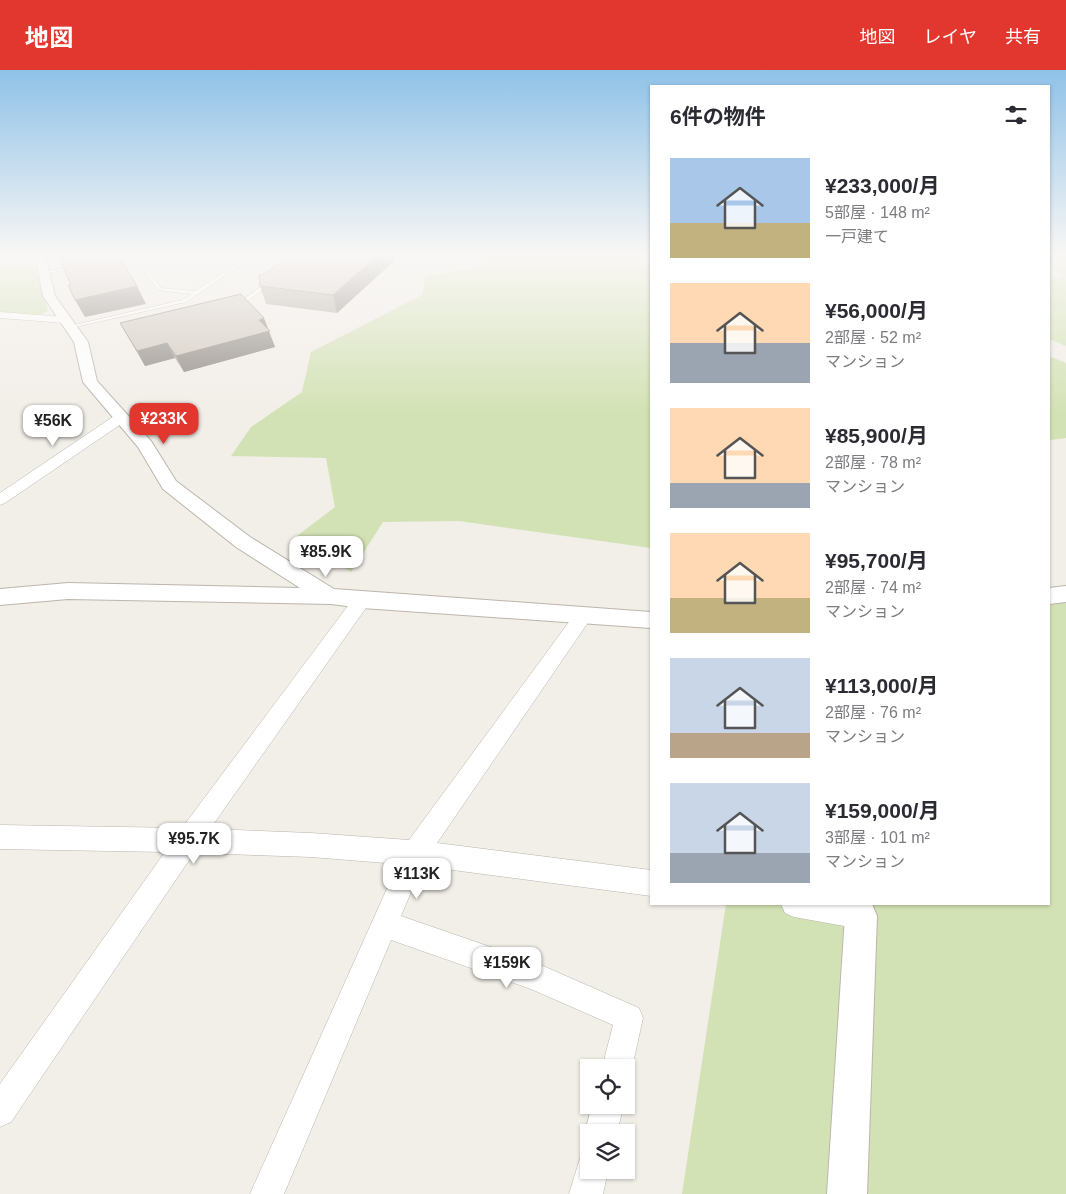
<!DOCTYPE html>
<html lang="ja">
<head>
<meta charset="utf-8">
<style>
  :root { --surface:#fff; --page:#f2f2f3; --text:#2b2b33; --muted:#7c7c81; --accent:#e2372f }
  body { margin:0; font-family:Helvetica,"Noto Sans JP",sans-serif; background:var(--page); color:var(--text); height:100vh; display:flex; flex-direction:column; font-size:19px; white-space:nowrap }
  * { box-sizing:border-box; margin:0 }
  p { font-size:16px; color:var(--muted) }
  .icon { flex:none; width:28px; height:28px; fill:none; stroke:currentColor; stroke-width:2; stroke-linecap:round; stroke-linejoin:round }
  .map { position:relative; flex:1; overflow:hidden }
  .details { position:absolute; left:650px; top:15px; width:400px; height:820px; display:flex; flex-direction:column; background:var(--surface); border-radius:0px; box-shadow:0 1px 4px #0004 }
  .details>* { flex:none }
  .fabs { position:absolute; left:580px; top:989px; display:grid; gap:10px }
  .fabs a { display:grid; place-items:center; width:55px; height:55px; border-radius:0px; background:var(--surface); box-shadow:0 1px 4px #0004; font-size:25px }
  .price { position:absolute; translate:-50% -42px; padding:0 11px; border-radius:10px; background:#fff; color:#222; font-size:16px; line-height:32px; filter:drop-shadow(0 1px 2px #0008) }
  .price::after { content:''; position:absolute; left:50%; top:30px; width:15px; height:11px; margin-left:-8px; background:inherit; clip-path:polygon(0 0,100% 0,50% 100%) }
  .price.on { background:var(--accent); color:#fff }
  ul { padding:0; list-style:none }
  li { display:flex; align-items:center; gap:15px; height:125px; padding:0 20px }
  li span { display:grid; place-items:center; flex:none; width:140px; height:100px; border-radius:0px; color:#555 }
  li>.icon { margin-inline-start:auto }
  span .icon { width:60px; height:60px; fill:#fffc; stroke-width:1 }
  li b { font-size:21px }
  h2 { display:flex; justify-content:space-between; align-items:center; height:60px; padding:0 20px; font-size:21px }
  header { display:flex; align-items:center; gap:30px; box-sizing:border-box; height:70px; padding:0 25px; background:var(--accent); color:#fff }
  header strong { font-size:24px }
  nav { display:flex; gap:28px; margin-inline-start:auto; font-size:18px }
  .map>svg:first-child { display:block }
</style>
</head>
<body>
<header>
<strong>地図</strong>
<nav><a>地図</a><a>レイヤ</a><a>共有</a></nav>
</header>
<div class="map">
<svg width="1066" height="1124" viewBox="0 0 1066 1124">
  <rect width="100%" height="100%" fill="#f2eee8"/>
  <path fill="#d3e2b5" d="M 496,185 L 651,185 L 651,478 L 459,451 L 383,452 L 351,502 L 297,466 L 335,437 L 326,388 L 231,386 L 251,357 L 302,322 L 311,282 L 422,225 L 426,206 L 476,198 Z
    M 1059,185 L 1066,185 L 1066,276 L 1049,269 L 1049,210 L 1062,206 L 1049,196 L 1049,193 L 1061,189 Z
    M 28,195 L 34,196 L 48,241 L 38,246 L 0,242 L 0,196 Z
    M 1049,286 L 1066,293 L 1066,368 L 1050,370 Z
    M 1066,521 L 1066,1124 L 682,1124 L 726,834 L 1049,834 L 1049,529 L 1065,528 Z"/>
  <g fill="none" stroke-linecap="round" stroke-linejoin="round">
    <g stroke="#bcb5ac" stroke-width="1">
      <path id="service" d="M 125,185 L 136,185 L 161,218 L 195,221 L 250,185 L 255,185 L 186,232 L 70,258 L 70,256 L 182,230 L 192,224 L 158,220 L 133,186 L 109,191 L 107,190 Z
        M 74,196 L 76,198 L 42,204 L 40,203 Z
        M 268,211 L 272,212 L 244,234 L 240,234 L 240,232 Z"/>
    </g>
    <g stroke="#bcb5ac" stroke-width="1">
      <path id="minor" d="M 0,242 L 65,247 L 70,250 L 65,253 L 0,248 Z
        M 122,343 L 129,347 L 127,350 L 5,433 L 0,435 L 0,423 L 117,344 Z
        M 362,523 L 368,525 L 371,530 L 368,535 L 210,759 L 311,763 L 409,770 L 577,541 L 583,539 L 589,541 L 592,546 L 589,551 L 437,773 L 651,800 L 651,826 L 422,796 L 401,846 L 534,892 L 639,938 L 643,948 L 632,998 L 628,1009 L 626,1009 L 626,998 L 602,998 L 613,955 L 531,919 L 391,870 L 284,1124 L 250,1124 L 398,794 L 311,787 L 194,783 L 11,1052 L 0,1057 L 0,1014 L 165,782 L 0,779 L 0,755 L 182,758 L 356,525 Z
        M 781,834 L 863,834 L 870,837 L 874,846 L 870,855 L 861,859 L 794,847 L 785,843 Z
        M 592,1035 L 624,1035 L 617,1062 L 589,1062 L 589,1071 L 585,1062 Z
        M 589,1085 L 589,1100 L 608,1100 L 603,1124 L 569,1124 L 580,1088 Z"/>
    </g>
    <g stroke="#bcb5ac" stroke-width="2">
      <path id="tertiary" d="M 35,185 L 45,185 L 55,226 L 88,272 L 97,311 L 151,371 L 176,411 L 250,467 L 334,519 L 651,542 L 651,558 L 362,538 L 331,534 L 68,529 L 0,535 L 0,519 L 68,513 L 300,518 L 236,477 L 163,419 L 138,377 L 83,312 L 74,272 L 43,226 Z
        M 1066,516 L 1066,532 L 1049,534 L 1049,518 Z
        M 840,834 L 872,834 L 877,846 L 867,1124 L 827,1124 L 845,846 Z"/>
    </g>
    <use href="#service" fill="#fff" fill-rule="evenodd"/>
    <use href="#minor" fill="#fff" fill-rule="evenodd"/>
    <use href="#tertiary" fill="#fff" fill-rule="evenodd"/>
  </g>
  <path fill="#b5ada4" d="M 290,185 L 393,185 L 394,191 L 337,243 L 266,234 L 260,216 L 266,203 Z
    M 120,253 L 268,260 L 275,277 L 184,302 L 175,288 L 145,296 Z"/>
  <path fill="#938d86" d="M 378,185 L 393,185 L 394,191 L 337,243 L 333,225 Z
    M 137,216 L 146,234 L 85,247 L 75,230 Z
    M 264,248 L 275,277 L 184,302 L 176,286 L 259,250 Z
    M 167,273 L 175,288 L 145,296 L 137,281 Z"/>
  <path fill="#d2c9bf" stroke="#938d86" d="M 62,185 L 118,185 L 137,216 L 75,230 L 68,215 L 71,215 L 58,186 Z
    M 290,185 L 378,185 L 333,225 L 260,216 L 259,205 L 266,203 Z
    M 241,224 L 264,248 L 259,250 L 270,261 L 176,286 L 167,273 L 137,281 L 120,253 Z"/>
  <linearGradient id="sky" x2="0" y2="1"><stop stop-color="#8fc2e8"/><stop offset="0.54" stop-color="#f9f7f5"/><stop offset="1" stop-color="#f9f7f5" stop-opacity="0"/></linearGradient>
  <rect width="1066" height="343" fill="url(#sky)"/>
</svg>
<div class="fabs">
<a><svg class="icon" aria-label="locate" viewBox="0 0 24 24"><circle cx="12" cy="12" r="6"/><path d="M12 2v4M12 18v4M2 12h4M18 12h4"/></svg></a>
<a><svg class="icon" aria-label="layers" viewBox="0 0 24 24"><path d="M12 4l9 5-9 5-9-5zM3 14l9 5 9-5"/></svg></a>
</div>
<b class="price on" style="left:164px;top:375px">¥233K</b>
<b class="price" style="left:53px;top:377px">¥56K</b>
<b class="price" style="left:326px;top:508px">¥85.9K</b>
<b class="price" style="left:194px;top:795px">¥95.7K</b>
<b class="price" style="left:417px;top:830px">¥113K</b>
<b class="price" style="left:507px;top:919px">¥159K</b>
<section class="details">
<h2>6件の物件<svg class="icon" aria-label="filters" viewBox="0 0 24 24"><path d="M4 7h16M4 17h16"/><circle cx="9" cy="7" r="2"/><circle cx="15" cy="17" r="2"/></svg></h2>
<ul>
<li><span style="background:linear-gradient(#a9c7e8 65%,#c2b280 0)"><svg class="icon" aria-label="home" viewBox="0 0 24 24"><path d="M3 11l9-7 9 7M6 9v11h12V9"/></svg></span><div><b>¥233,000/月</b><p>5部屋 · 148 m²</p><p>一戸建て</p></div></li>
<li><span style="background:linear-gradient(#ffd9b3 60%,#9aa5b1 0)"><svg class="icon" aria-label="home" viewBox="0 0 24 24"><path d="M3 11l9-7 9 7M6 9v11h12V9"/></svg></span><div><b>¥56,000/月</b><p>2部屋 · 52 m²</p><p>マンション</p></div></li>
<li><span style="background:linear-gradient(#ffd9b3 75%,#9aa5b1 0)"><svg class="icon" aria-label="home" viewBox="0 0 24 24"><path d="M3 11l9-7 9 7M6 9v11h12V9"/></svg></span><div><b>¥85,900/月</b><p>2部屋 · 78 m²</p><p>マンション</p></div></li>
<li><span style="background:linear-gradient(#ffd9b3 65%,#c2b280 0)"><svg class="icon" aria-label="home" viewBox="0 0 24 24"><path d="M3 11l9-7 9 7M6 9v11h12V9"/></svg></span><div><b>¥95,700/月</b><p>2部屋 · 74 m²</p><p>マンション</p></div></li>
<li><span style="background:linear-gradient(#c9d6e8 75%,#b9a48a 0)"><svg class="icon" aria-label="home" viewBox="0 0 24 24"><path d="M3 11l9-7 9 7M6 9v11h12V9"/></svg></span><div><b>¥113,000/月</b><p>2部屋 · 76 m²</p><p>マンション</p></div></li>
<li><span style="background:linear-gradient(#c9d6e8 70%,#9aa5b1 0)"><svg class="icon" aria-label="home" viewBox="0 0 24 24"><path d="M3 11l9-7 9 7M6 9v11h12V9"/></svg></span><div><b>¥159,000/月</b><p>3部屋 · 101 m²</p><p>マンション</p></div></li>
</ul>
</section>
</div>
</body>
</html>
